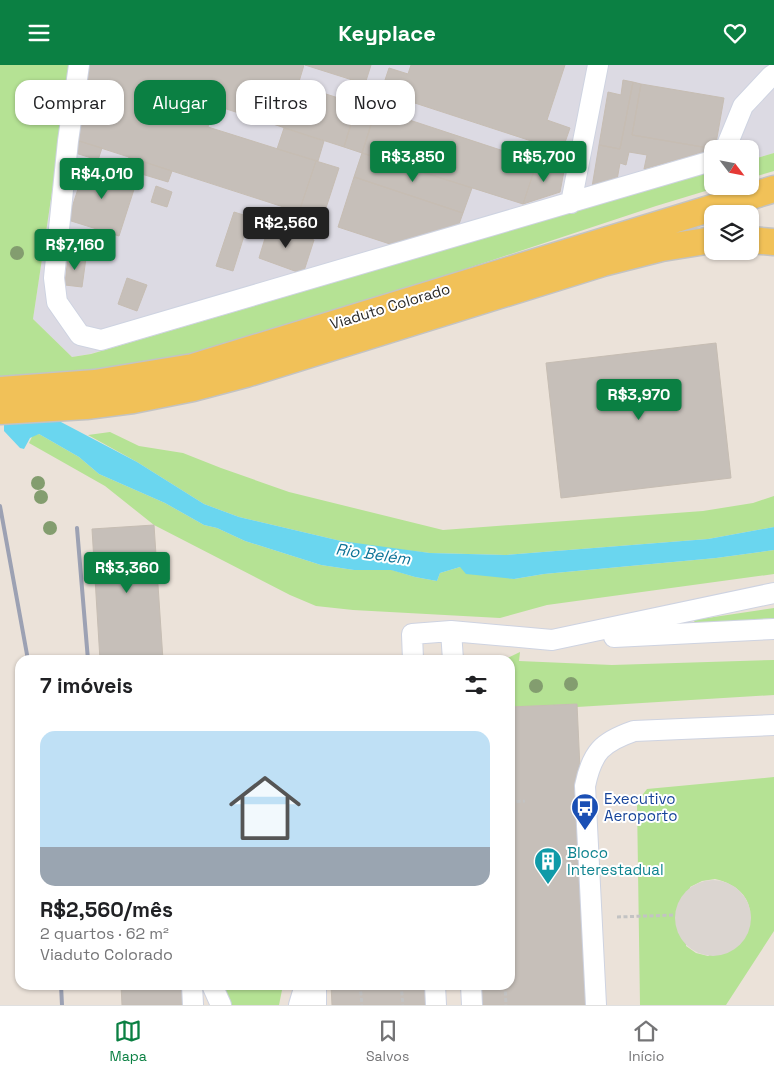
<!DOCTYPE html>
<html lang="pt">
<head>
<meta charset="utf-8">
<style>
  :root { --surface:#fff; --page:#f2f2f2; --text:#202124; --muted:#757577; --line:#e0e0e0; --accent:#0b8043 }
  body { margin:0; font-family:"Space Grotesk",sans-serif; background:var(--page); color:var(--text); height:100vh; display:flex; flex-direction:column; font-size:19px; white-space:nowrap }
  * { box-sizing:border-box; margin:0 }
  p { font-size:16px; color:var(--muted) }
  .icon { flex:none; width:28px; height:28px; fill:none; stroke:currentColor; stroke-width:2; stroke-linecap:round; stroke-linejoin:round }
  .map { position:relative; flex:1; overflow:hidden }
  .panel { position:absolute; left:15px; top:590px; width:500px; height:335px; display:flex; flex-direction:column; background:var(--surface); border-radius:15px; box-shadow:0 1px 4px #0004 }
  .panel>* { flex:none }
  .top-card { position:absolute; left:15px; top:15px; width:500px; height:45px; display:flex; gap:10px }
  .needle { width:32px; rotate:122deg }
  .fabs { position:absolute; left:704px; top:75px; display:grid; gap:10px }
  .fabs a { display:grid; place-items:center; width:55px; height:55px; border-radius:10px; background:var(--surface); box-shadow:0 1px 4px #0004; font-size:25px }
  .price { position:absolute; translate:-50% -42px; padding:0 11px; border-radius:5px; background:var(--accent); color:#fff; font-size:16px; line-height:32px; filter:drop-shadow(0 1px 2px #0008) }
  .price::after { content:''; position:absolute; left:50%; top:30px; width:15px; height:11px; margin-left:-8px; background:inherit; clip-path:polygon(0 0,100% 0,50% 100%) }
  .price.selected { background:#222; color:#fff }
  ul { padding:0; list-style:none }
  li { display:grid; align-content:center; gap:10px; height:265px; padding:0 25px }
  li span { display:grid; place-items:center; height:155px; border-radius:15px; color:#555 }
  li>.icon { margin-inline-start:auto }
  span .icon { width:90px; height:90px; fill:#fffc; stroke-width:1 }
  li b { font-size:21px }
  h2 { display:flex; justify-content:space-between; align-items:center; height:60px; padding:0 25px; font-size:21px }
  .tag { padding:0 18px; border-radius:15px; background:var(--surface); box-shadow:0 1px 4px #0004; font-size:18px; line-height:45px }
  .tag.selected { background:var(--accent); color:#fff }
  header { display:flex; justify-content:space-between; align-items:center; height:65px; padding:0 25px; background:var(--accent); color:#fff; font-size:22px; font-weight:700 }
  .dock { display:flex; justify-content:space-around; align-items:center; height:70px; border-top:1px solid var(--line); background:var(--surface); font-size:14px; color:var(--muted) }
  .dock a { display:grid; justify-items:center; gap:2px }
  .dock .selected { color:var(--accent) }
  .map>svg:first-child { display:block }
</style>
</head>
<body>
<header><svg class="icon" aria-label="menu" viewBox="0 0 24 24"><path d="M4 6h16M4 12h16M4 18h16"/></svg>Keyplace<svg class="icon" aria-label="heart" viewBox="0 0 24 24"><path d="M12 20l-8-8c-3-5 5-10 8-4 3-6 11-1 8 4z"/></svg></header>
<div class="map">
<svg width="774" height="940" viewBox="0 0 774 940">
  <rect width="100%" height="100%" fill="#ebe2d9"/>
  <path fill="#dcdae3" d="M 71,0 L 774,0 L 774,88 L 750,95 L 750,84 L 712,84 L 712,106 L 90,289 L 72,292 L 33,254 Z"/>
  <path fill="#b5e294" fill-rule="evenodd" d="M 0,0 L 71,0 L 33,254 L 72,292 L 91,289 L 712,106 L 712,121 L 722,121 L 656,141 L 399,226 L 201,289 L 115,305 L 0,313 Z
    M 774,88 L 774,106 L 750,113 L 750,95 Z
    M 110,367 L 139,381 L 183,388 L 221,403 L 289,427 L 443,465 L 703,446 L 753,438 L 774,431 L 774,462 L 708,474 L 506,490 L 430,488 L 379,482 L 341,476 L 239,452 L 204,439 L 137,397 L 88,370 Z
    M 39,369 L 79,392 L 99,409 L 165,438 L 204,460 L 217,463 L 245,476 L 321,500 L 354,505 L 392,505 L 415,512 L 437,516 L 440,508 L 460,502 L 514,514 L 544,509 L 716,493 L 774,485 L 774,509 L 547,540 L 500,553 L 353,545 L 316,541 L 290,530 L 154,460 L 105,421 L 29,378 L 33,370 Z
    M 774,543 L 774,553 L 695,559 L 694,555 Z
    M 520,587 L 519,596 L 612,600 L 774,595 L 774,630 L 577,642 L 576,639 L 510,642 L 510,595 L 503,595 Z
    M 774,712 L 774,866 L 726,940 L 640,940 L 637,737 L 647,724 ZM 715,814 C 744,821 757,840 747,869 L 708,891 L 696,888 L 686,881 L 690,822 L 702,816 Z
    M 216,920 L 283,920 L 279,940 L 228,940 Z"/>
  <path fill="#dbd5d0" d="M675 853a38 38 0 1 1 76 0a38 38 0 1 1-76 0Z"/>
  <path fill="#6ad6ef" d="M 21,336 L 137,397 L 204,439 L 239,452 L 341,476 L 430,488 L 506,490 L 708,474 L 774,462 L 774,485 L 716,493 L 544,509 L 514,514 L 466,509 L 460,502 L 440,508 L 437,516 L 415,512 L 391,505 L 354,505 L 321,500 L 245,476 L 217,463 L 204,460 L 165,438 L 99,409 L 79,392 L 39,369 L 30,373 L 24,384 L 20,383 L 4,366 L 4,358 Z"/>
  <path fill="#c6bfb9" stroke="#c6bdb3" d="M 87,0 L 304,0 L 298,20 L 357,39 L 344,82 L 214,40 L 208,62 L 316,96 L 299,147 L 76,75 Z
    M 305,0 L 371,0 L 365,19 Z
    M 411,0 L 565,0 L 547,55 L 570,63 L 562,86 L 381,27 L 389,3 L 408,9 Z
    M 623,15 L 633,17 L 620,84 L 599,80 L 608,27 L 621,30 Z
    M 633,17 L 641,19 L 632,70 L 714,84 L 644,104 L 647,90 L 629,87 L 626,100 L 620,98 L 617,115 L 592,122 L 599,80 L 620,84 Z
    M 641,19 L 724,33 L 715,84 L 632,70 Z
    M 357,39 L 376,44 L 362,88 L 344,82 Z
    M 376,44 L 537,97 L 523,139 L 362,88 Z
    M 284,63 L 324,76 L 318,96 L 277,84 Z
    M 76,75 L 102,83 L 98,95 L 72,87 Z
    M 362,88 L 472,123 L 463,148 L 354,112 Z
    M 129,92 L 172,106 L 168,117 L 125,104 Z
    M 316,96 L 339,103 L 325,146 L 317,144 L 314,152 L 299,147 Z
    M 537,97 L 564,106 L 560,127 L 523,139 Z
    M 86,99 L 137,115 L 119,171 L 68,155 Z
    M 354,112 L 463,148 L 458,162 L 396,181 L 338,162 Z
    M 156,121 L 172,127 L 167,142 L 151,137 Z
    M 234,147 L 250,152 L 233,206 L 216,201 Z
    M 269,160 L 314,175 L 303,209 L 259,193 Z
    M 68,190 L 86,193 L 82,222 L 65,220 Z
    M 127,213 L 147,220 L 137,246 L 118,239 Z
    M 716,278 L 731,413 L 561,433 L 546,298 Z
    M 154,460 L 163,595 L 100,595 L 92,464 Z
    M 577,639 L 591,940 L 479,940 L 478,920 L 510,920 L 510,642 Z
    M 121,920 L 184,920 L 185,940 L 122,940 Z
    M 331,920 L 426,920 L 428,940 L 332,940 Z"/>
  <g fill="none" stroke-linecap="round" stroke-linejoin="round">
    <g stroke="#ced3e1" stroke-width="22">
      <path id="minor" d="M 79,0 L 68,76 L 54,213 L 57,237 L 80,270 L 101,275 L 708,97 L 712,94
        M 723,84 L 727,80 L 743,41 L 771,11 L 774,9
        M 571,138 L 598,0
        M 451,566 L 453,595
        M 614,572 L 774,564
        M 413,595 L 412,569 L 451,566 L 552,575 L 774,528
        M 192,920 L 193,940
        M 212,920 L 221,940
        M 435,920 L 436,940
        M 471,920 L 472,940
        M 299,940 L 305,920
        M 316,940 L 316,920
        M 596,940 L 585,721 C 592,687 602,677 634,666 L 774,660"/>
    </g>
    <g stroke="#c3c3c3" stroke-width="29">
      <path id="major" d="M 750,175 L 774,177
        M 0,325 L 95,318 L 193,302 L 774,124
        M 0,346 L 86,341 L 133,335 L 193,323 L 246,309 L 603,198 L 662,183 L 712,175"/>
    </g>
    <path stroke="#c3c3c3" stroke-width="3" stroke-dasharray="4 2.5" stroke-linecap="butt" d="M 510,737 L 525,736
      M 617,852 L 675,850
      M 360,920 L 362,940
      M 401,920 L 403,940
      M 505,920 L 506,940"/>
    <use href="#minor" stroke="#fff" stroke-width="20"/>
    <use href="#major" stroke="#f1c158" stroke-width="26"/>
    <path stroke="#9ca1b3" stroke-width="4" d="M 0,441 L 28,595
      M 77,463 L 88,595
      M 61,920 L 62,940"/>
  </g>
  <g fill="#839d6f">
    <circle cx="17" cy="188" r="7"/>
    <circle cx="38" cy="418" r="7"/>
    <circle cx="41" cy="432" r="7"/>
    <circle cx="50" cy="463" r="7"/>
    <circle cx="571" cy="619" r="7"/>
    <circle cx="536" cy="621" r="7"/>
  </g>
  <defs>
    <g id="bus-pin" transform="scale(1.4375)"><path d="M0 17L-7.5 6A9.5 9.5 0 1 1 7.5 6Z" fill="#1a4fb4" stroke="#fff"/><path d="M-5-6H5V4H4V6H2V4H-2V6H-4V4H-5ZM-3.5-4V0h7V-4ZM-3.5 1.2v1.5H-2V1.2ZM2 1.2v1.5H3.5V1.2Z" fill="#fff"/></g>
    <g id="building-pin" transform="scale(1.4375)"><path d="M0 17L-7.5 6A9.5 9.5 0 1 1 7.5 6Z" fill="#0f9aa8" stroke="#fff"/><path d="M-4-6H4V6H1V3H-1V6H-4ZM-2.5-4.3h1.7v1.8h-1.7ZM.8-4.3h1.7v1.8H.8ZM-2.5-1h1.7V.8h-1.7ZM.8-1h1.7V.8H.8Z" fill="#fff"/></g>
  </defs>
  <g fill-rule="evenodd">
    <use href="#bus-pin" x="585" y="742"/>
    <use href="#building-pin" x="548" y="796"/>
  </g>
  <g text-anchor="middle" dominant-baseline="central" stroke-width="4" stroke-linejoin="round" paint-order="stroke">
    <g font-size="15" fill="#282828" stroke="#fff">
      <text transform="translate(390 241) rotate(-17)">Viaduto Colorado</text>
    </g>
    <g font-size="15" fill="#164399" stroke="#fff" text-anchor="start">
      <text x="604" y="733">Executivo<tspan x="604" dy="17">Aeroporto</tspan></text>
    </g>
    <g font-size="15" fill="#0d838f" stroke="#fff" text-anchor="start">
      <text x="567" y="787">Bloco<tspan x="567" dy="17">Interestadual</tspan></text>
    </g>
    <g font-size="16" font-style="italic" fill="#0c7397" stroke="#fff">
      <text transform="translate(373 489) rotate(8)">Rio Belém</text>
    </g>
  </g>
</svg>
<div class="fabs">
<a><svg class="needle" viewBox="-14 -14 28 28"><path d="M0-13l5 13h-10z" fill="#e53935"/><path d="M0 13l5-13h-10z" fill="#757577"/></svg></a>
<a><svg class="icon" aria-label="layers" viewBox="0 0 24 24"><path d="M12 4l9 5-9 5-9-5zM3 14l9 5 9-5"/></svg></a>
</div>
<b class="price" style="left:413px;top:118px">R$3,850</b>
<b class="price" style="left:544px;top:118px">R$5,700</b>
<b class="price" style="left:102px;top:135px">R$4,010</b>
<b class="price selected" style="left:286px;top:184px">R$2,560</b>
<b class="price" style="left:75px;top:206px">R$7,160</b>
<b class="price" style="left:639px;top:356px">R$3,970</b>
<b class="price" style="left:127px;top:529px">R$3,360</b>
<div class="top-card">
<a class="tag">Comprar</a>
<a class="tag selected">Alugar</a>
<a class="tag">Filtros</a>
<a class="tag">Novo</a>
</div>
<section class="panel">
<h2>7 imóveis<svg class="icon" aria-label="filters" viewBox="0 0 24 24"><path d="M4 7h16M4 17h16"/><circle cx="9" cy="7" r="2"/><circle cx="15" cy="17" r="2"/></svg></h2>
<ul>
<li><span style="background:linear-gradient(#bfe0f5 75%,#9aa5b1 0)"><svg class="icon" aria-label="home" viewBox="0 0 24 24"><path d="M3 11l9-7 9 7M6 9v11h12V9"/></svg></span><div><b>R$2,560/mês</b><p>2 quartos · 62 m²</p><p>Viaduto Colorado</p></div></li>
</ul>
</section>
</div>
<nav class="dock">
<a class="selected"><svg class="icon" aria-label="map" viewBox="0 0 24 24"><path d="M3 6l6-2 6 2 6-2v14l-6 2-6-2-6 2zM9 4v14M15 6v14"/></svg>Mapa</a>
<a><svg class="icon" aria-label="saved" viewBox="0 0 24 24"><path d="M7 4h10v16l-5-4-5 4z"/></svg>Salvos</a>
<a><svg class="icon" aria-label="home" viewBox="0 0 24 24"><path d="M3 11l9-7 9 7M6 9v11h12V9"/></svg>Início</a>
</nav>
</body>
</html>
